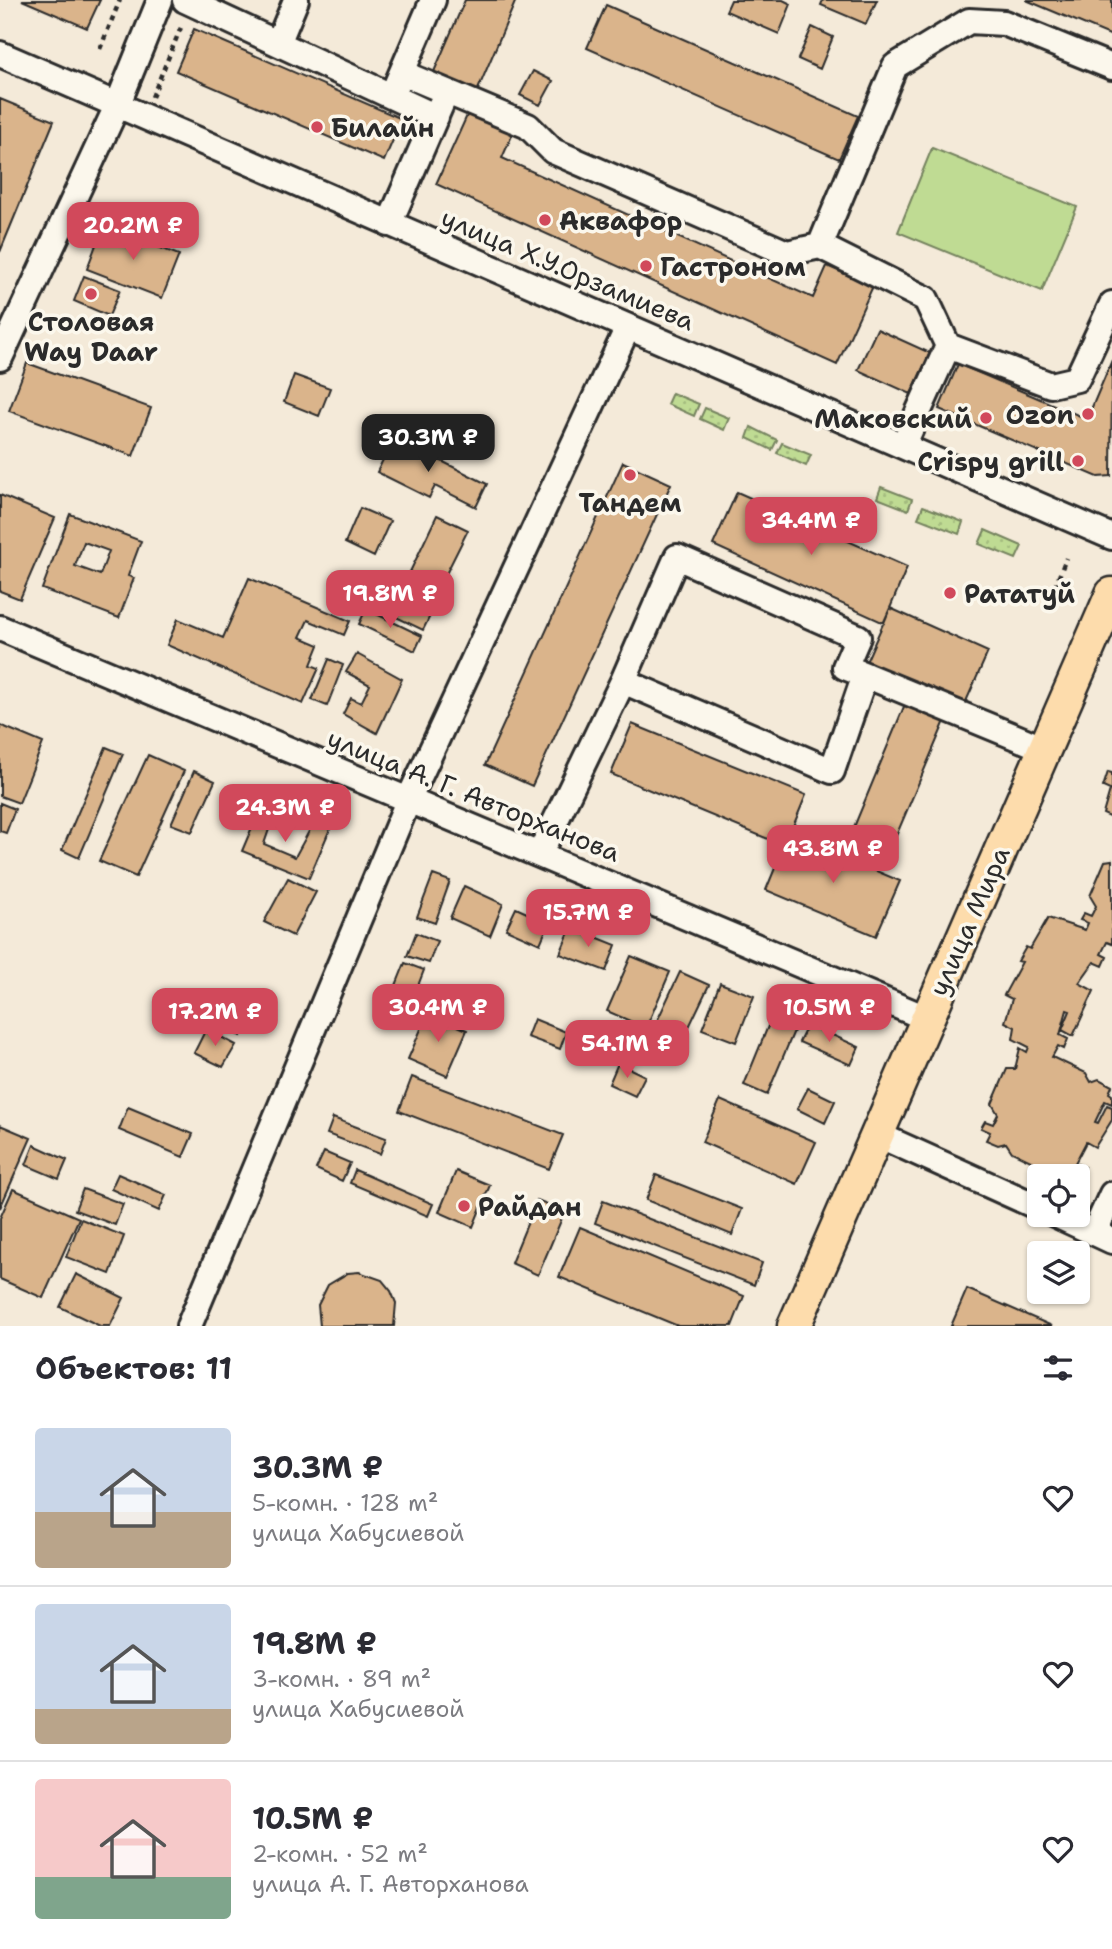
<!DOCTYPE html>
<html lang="ru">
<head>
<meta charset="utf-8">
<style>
  :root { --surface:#fff; --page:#f7f7f7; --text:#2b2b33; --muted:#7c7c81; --line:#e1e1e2; --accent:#d1495b }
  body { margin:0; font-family:"Shantell Sans",sans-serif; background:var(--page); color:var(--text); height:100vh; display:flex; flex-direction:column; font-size:26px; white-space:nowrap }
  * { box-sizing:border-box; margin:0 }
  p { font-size:23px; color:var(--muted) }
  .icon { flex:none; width:38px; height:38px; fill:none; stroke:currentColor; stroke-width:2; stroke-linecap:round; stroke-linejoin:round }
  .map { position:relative; height:1326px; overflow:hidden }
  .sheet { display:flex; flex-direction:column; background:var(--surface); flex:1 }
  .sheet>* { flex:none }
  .buttons { position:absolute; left:1027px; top:1164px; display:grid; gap:14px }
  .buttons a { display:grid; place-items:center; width:63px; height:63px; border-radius:7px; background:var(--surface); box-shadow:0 2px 5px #0004; font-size:35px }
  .price { position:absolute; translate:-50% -60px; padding:0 16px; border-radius:14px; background:var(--accent); color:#fff; font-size:23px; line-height:46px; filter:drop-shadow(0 2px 4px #0008) }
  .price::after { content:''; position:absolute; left:50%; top:42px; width:21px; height:16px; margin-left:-10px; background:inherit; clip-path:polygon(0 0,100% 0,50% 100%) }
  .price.active { background:#222; color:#fff }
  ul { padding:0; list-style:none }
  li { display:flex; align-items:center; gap:21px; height:175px; padding:0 35px }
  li+li { border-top:2px solid var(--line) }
  li span { display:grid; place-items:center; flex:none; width:196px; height:140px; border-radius:7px; color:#555 }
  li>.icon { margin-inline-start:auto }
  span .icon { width:84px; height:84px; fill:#fffc; stroke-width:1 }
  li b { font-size:30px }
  h2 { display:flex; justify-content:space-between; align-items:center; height:84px; padding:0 35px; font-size:30px }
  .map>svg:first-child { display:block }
</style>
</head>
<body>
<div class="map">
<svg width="1112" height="1326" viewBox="0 0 1112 1326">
  <defs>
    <pattern id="grass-dots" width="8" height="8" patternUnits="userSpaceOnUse" patternTransform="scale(1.75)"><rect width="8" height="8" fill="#bfdb93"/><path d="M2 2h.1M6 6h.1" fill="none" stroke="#a4bc7f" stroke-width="1.8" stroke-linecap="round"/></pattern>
  </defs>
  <rect width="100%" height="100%" fill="#f4ead9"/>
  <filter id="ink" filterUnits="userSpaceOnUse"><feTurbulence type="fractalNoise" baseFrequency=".0143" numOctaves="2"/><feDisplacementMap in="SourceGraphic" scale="14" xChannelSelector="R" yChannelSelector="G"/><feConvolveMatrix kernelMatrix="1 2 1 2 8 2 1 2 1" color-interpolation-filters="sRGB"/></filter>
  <g filter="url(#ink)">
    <path fill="url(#grass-dots)" stroke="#75835f" stroke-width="2" d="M 672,393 L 699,404 L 694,416 L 667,404 Z
      M 705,408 L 729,418 L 724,430 L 700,419 Z
      M 751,427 L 777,440 L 772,450 L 747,438 Z
      M 782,443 L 811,455 L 806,466 L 777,453 Z
      M 881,487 L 912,499 L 908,510 L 877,498 Z
      M 923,506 L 963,522 L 959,534 L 918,518 Z
      M 985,530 L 1022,546 L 1016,559 L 979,544 Z"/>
    <path fill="#bfdb93" stroke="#75835f" stroke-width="2" d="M 932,148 L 1077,207 L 1042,291 L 898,232 Z"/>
    <path fill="#dab48b" stroke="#2b2b2b" stroke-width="2" fill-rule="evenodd" d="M 22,0 L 100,0 L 87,28 Z
      M 465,0 L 516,0 L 477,92 L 433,74 Z
      M 731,0 L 783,0 L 791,4 L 779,34 L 726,11 Z
      M 823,0 L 877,0 L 866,24 L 821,5 Z
      M 1026,0 L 1112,0 L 1112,36 Z
      M 606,5 L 858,116 L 839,159 L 587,48 Z
      M 812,27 L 833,37 L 820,69 L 798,59 Z
      M 194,29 L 402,119 L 384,161 L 176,71 Z
      M 533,71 L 553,81 L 540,105 L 520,95 Z
      M 0,99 L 54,121 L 0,252 Z
      M 469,111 L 514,131 L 502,158 L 813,298 L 827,266 L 873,286 L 837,365 L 436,184 Z
      M 103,226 L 179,255 L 162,298 L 87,269 Z
      M 84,276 L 120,290 L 109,316 L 74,301 Z
      M 877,329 L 930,353 L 911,394 L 858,370 Z
      M 1112,360 L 1111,476 L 1098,477 L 939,409 L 958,364 L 1087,419 Z
      M 27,363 L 151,408 L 133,456 L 9,411 Z
      M 294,375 L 330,388 L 319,416 L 284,402 Z
      M 394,437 L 487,484 L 476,507 L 435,486 L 429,498 L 377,472 Z
      M 623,462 L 671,484 L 532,786 L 485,765 Z
      M 737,492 L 907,567 L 884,623 L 713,545 Z
      M 0,495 L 55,518 L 20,599 L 0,591 Z
      M 360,508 L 390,521 L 374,557 L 345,543 Z
      M 70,514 L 141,541 L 128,576 L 134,578 L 119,618 L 42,589 ZM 84,542 L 109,551 L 100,575 L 75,566 Z
      M 437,515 L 468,530 L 438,590 L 408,576 Z
      M 345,575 L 379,591 L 384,580 L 436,604 L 423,630 L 338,589 Z
      M 249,578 L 350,621 L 344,635 L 308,620 L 300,637 L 319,645 L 311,665 L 319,668 L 303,704 L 167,645 L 178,619 L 223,638 Z
      M 890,608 L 988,652 L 964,706 L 866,662 Z
      M 366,609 L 422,636 L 415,651 L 359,624 Z
      M 357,654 L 402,679 L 377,733 L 343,714 L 351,698 L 361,703 L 370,685 L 346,672 Z
      M 329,659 L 343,665 L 327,706 L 312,700 Z
      M 905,704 L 945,721 L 888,855 L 849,839 Z
      M 632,724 L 806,795 L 785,846 L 611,774 Z
      M 0,725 L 43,743 L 19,803 L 0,796 Z
      M 106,747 L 123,754 L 79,858 L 62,850 Z
      M 148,755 L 184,771 L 136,877 L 99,861 Z
      M 194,771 L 215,781 L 192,832 L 171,824 Z
      M 1108,772 L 1112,773 L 1112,818 L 1103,814 L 1110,790 L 1103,787 Z
      M 263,801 L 277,806 L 264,844 L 295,857 L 314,822 L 330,829 L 309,878 L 242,851 Z
      M 0,803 L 15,809 L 6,833 L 0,831 Z
      M 789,834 L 900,881 L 876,936 L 766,890 Z
      M 1112,860 L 1112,944 L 1107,942 L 1101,954 L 1107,957 L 1103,966 L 1094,962 L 1079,983 L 1094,991 L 1073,1036 L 1062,1030 L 1070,1011 L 1067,1010 L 1060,1035 L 1068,1039 L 1064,1049 L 1058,1046 L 1052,1057 L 1086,1073 L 1091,1082 L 1099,1079 L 1112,1086 L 1109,1093 L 1112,1095 L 1112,1104 L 1105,1101 L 1095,1122 L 1098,1123 L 1107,1105 L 1112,1107 L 1112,1120 L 1095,1147 L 1086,1142 L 1075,1163 L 1084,1167 L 1080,1174 L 1072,1171 L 1070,1176 L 1063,1176 L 1055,1172 L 1049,1163 L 1041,1166 L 1012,1152 L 1006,1143 L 998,1145 L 986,1140 L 990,1132 L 981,1128 L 985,1121 L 993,1124 L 998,1114 L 992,1104 L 1007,1069 L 1015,1069 L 1020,1048 L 1027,1052 L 1029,1047 L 1013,1039 L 1015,1027 L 1005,1022 L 1012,999 L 1004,995 L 1022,962 L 1018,961 L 1026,947 L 1030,949 L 1048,918 L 1085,930 L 1088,923 L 1080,920 L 1084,913 L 1091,916 L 1096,906 L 1090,896 L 1105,861 Z
      M 433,875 L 450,881 L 435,923 L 417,917 Z
      M 288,878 L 316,892 L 293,936 L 264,922 Z
      M 464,886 L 503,904 L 490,936 L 450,918 Z
      M 516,908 L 549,923 L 540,944 L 506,929 Z
      M 571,927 L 616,945 L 606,971 L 560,954 Z
      M 416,933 L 437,941 L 429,963 L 407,956 Z
      M 631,956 L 670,972 L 646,1028 L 607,1011 Z
      M 405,963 L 424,970 L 414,996 L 395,988 Z
      M 680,972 L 709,985 L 679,1048 L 651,1034 Z
      M 720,983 L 754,996 L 736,1042 L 702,1029 Z
      M 210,991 L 252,1008 L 241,1036 L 199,1019 Z
      M 775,1009 L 799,1019 L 767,1095 L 744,1085 Z
      M 428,1013 L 467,1030 L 447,1076 L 408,1059 Z
      M 534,1019 L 566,1032 L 560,1049 L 527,1037 Z
      M 808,1024 L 859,1047 L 851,1065 L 799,1042 Z
      M 206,1029 L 236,1045 L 223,1067 L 194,1053 Z
      M 618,1063 L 645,1076 L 635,1096 L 609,1084 Z
      M 412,1077 L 563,1135 L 549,1169 L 399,1111 Z
      M 808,1088 L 835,1101 L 825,1123 L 797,1109 Z
      M 720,1100 L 816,1142 L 797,1184 L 702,1142 Z
      M 128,1107 L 193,1134 L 183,1157 L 119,1130 Z
      M 333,1118 L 386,1138 L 380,1154 L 327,1134 Z
      M 0,1125 L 31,1138 L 0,1208 Z
      M 34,1145 L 67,1160 L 59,1179 L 26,1165 Z
      M 324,1152 L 350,1163 L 342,1181 L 316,1169 Z
      M 355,1170 L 433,1204 L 428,1216 L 350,1183 Z
      M 456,1171 L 490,1185 L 473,1227 L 439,1212 Z
      M 118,1174 L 166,1195 L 159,1211 L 111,1189 Z
      M 656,1175 L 742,1209 L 732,1235 L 646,1200 Z
      M 13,1189 L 79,1218 L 43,1298 L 0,1279 L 0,1218 Z
      M 83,1189 L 123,1204 L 115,1225 L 75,1210 Z
      M 537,1200 L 565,1211 L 538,1275 L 511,1263 Z
      M 603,1201 L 762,1263 L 754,1285 L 595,1223 Z
      M 81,1219 L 124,1236 L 110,1274 L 66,1257 Z
      M 580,1227 L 744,1296 L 732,1326 L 678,1326 L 559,1277 Z
      M 359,1272 L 382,1280 L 391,1291 L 396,1303 L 394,1326 L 320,1326 L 318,1305 L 328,1285 L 348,1273 Z
      M 76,1274 L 124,1298 L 110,1326 L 100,1326 L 60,1307 Z
      M 967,1289 L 1052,1326 L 951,1326 Z"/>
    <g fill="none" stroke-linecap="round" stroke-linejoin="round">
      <g stroke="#2b2b2b" stroke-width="30">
        <path id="minor" d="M 185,0 L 436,117
          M 279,41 L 296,0
          M 0,54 L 1112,537
          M 402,73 L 528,126 L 553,151 L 787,253 L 820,246 L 926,299 L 948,346 L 1051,385 L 1077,379 L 1112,304
          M 396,86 L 433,0
          M 389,224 L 442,102
          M 820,246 L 895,66 L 969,21 L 1004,23 L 1112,67
          M 0,358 L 117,106 L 160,0
          M 903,446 L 948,346
          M 0,628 L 926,1018
          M 865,675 L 845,667 L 858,637 L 677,557 L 623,681 L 832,771 L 865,675 L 1045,749
          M 540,853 L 623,681
          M 876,1134 L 1040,1208
          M 1054,1214 L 1112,1241
          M 1094,1233 L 1112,1194
          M 189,1326 L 408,801 L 628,327"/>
      </g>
      <g stroke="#2b2b2b" stroke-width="37">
        <path id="major" d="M 794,1326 L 1112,594"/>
      </g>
      <path stroke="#2b2b2b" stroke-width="4.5" stroke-dasharray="5 5" stroke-linecap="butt" d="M 100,49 L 120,0
        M 152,97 L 182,25
        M 1055,587 L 1066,558"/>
      <use href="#minor" stroke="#fbf7ec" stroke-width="24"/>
      <use href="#major" stroke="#fddcac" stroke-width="32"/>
    </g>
  </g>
  <g fill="#d1495b" stroke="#fbf7ec" stroke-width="2.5">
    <circle cx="317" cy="127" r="7"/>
    <circle cx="545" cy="220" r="7"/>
    <circle cx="646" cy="266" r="7"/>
    <circle cx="91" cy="294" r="7"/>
    <circle cx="1088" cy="414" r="7"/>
    <circle cx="986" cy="418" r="7"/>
    <circle cx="1078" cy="461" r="7"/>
    <circle cx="630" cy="475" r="7"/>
    <circle cx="950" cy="593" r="7"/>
    <circle cx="464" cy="1206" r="7"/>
  </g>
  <g text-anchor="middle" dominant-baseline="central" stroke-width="7" stroke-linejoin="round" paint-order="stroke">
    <g font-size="26" font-weight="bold" fill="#2b2b2b" stroke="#fbf7ec" text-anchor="start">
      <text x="331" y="127">Билайн</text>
      <text x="559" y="220">Аквафор</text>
      <text x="660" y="266">Гастроном</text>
      <text x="91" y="321" text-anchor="middle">Столовая<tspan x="91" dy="30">Way Daar</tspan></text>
      <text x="1074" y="414" text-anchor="end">Ozon</text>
      <text x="972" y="418" text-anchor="end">Маковский</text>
      <text x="1064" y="461" text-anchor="end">Crispy grill</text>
      <text x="630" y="502" text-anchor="middle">Тандем</text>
      <text x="964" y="593">Рататуй</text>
      <text x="478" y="1206">Райдан</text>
    </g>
    <g font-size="26" fill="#2b2b2b" stroke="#fbf7ec">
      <text transform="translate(568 269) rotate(23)">улица Х.У.Орзамиева</text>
      <text transform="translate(474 795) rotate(22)">улица А. Г. Авторханова</text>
      <text transform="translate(969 921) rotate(-66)">улица Мира</text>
    </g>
  </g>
</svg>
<div class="buttons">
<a><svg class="icon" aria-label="locate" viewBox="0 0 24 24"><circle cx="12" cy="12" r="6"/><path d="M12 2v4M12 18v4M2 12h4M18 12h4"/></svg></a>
<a><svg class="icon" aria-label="layers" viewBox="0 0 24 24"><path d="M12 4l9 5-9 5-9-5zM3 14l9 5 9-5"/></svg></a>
</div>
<b class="price" style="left:133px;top:262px">20.2M ₽</b>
<b class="price active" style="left:428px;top:474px">30.3M ₽</b>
<b class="price" style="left:811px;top:557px">34.4M ₽</b>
<b class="price" style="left:390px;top:630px">19.8M ₽</b>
<b class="price" style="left:285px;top:844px">24.3M ₽</b>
<b class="price" style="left:833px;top:885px">43.8M ₽</b>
<b class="price" style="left:588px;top:949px">15.7M ₽</b>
<b class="price" style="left:438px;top:1044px">30.4M ₽</b>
<b class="price" style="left:829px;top:1044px">10.5M ₽</b>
<b class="price" style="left:215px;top:1048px">17.2M ₽</b>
<b class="price" style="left:627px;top:1080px">54.1M ₽</b>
</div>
<section class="sheet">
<h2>Объектов: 11<svg class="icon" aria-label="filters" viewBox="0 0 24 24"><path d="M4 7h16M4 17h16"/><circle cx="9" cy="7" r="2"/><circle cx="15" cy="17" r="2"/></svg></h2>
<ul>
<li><span style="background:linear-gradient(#c9d6e8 60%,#b9a48a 0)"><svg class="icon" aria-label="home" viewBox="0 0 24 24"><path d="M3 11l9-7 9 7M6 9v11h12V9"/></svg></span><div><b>30.3M ₽</b><p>5-комн. · 128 m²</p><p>улица Хабусиевой</p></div><svg class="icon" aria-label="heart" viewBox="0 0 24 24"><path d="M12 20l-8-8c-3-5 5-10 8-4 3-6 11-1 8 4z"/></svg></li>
<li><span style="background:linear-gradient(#c9d6e8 75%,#b9a48a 0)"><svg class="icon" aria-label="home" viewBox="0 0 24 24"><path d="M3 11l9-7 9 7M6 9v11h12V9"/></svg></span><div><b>19.8M ₽</b><p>3-комн. · 89 m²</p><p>улица Хабусиевой</p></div><svg class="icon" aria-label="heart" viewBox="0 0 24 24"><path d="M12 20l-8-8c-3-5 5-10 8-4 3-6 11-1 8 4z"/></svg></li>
<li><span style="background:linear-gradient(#f6c9c9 70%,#7fa58c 0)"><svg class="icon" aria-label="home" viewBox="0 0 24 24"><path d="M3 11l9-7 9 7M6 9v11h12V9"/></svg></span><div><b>10.5M ₽</b><p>2-комн. · 52 m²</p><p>улица А. Г. Авторханова</p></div><svg class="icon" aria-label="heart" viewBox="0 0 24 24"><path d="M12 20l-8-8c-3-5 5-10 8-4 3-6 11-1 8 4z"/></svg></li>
</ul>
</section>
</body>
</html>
